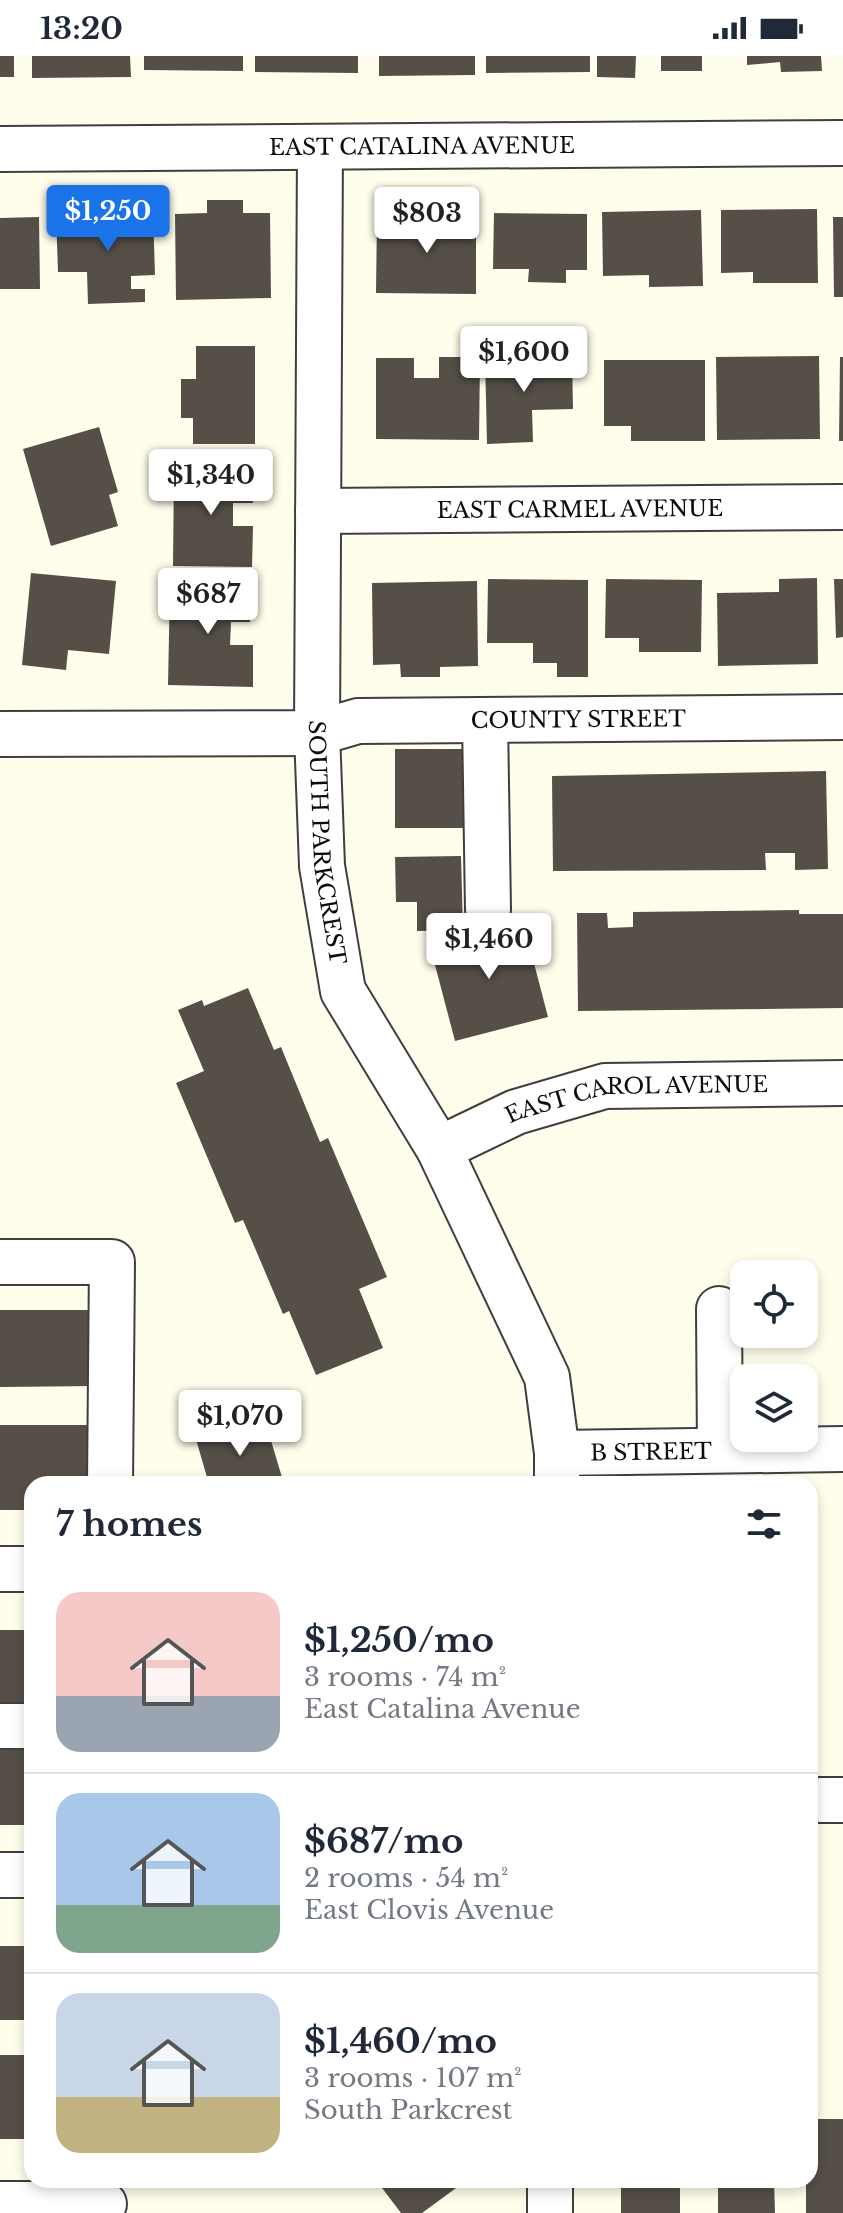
<!DOCTYPE html>
<html lang="en">
<head>
<meta charset="utf-8">
<style>
  :root { --surface:#fff; --page:#f6f6f7; --text:#1f2937; --muted:#747a83; --line:#e0e1e3; --accent:#1a73e8 }
  body { margin:0; font-family:"Libre Baskerville",serif; background:var(--page); color:var(--text); height:100vh; display:flex; flex-direction:column; font-size:30px; white-space:nowrap }
  * { box-sizing:border-box; margin:0 }
  p { font-size:26px; color:var(--muted) }
  .icon { flex:none; width:44px; height:44px; fill:none; stroke:currentColor; stroke-width:2; stroke-linecap:round; stroke-linejoin:round }
  .map { position:relative; flex:1; overflow:hidden }
  .drawer { position:absolute; left:24px; top:1420px; width:794px; height:712px; display:flex; flex-direction:column; background:var(--surface); border-radius:24px; box-shadow:0 4px 12px #0003 }
  .drawer>* { flex:none }
  .fabs { position:absolute; left:730px; top:1204px; display:grid; gap:16px }
  .fabs a { display:grid; place-items:center; width:88px; height:88px; border-radius:16px; background:var(--surface); box-shadow:0 4px 12px #0003; font-size:40px }
  .price { position:absolute; translate:-50% -68px; padding:0 18px; border-radius:8px; background:#fff; color:#222; font-size:26px; line-height:52px; filter:drop-shadow(0 2px 4px #0008) }
  .price::after { content:''; position:absolute; left:50%; top:48px; width:24px; height:18px; margin-left:-12px; background:inherit; clip-path:polygon(0 0,100% 0,50% 100%) }
  .price.current { background:var(--accent); color:#fff }
  ul { padding:0; list-style:none }
  li { display:flex; align-items:center; gap:24px; height:200px; padding:0 32px }
  li+li { border-top:2px solid var(--line) }
  li span { display:grid; place-items:center; flex:none; width:224px; height:160px; border-radius:24px; color:#555 }
  li>.icon { margin-inline-start:auto }
  span .icon { width:96px; height:96px; fill:#fffc; stroke-width:1 }
  li b { font-size:34px }
  h2 { display:flex; justify-content:space-between; align-items:center; height:96px; padding:0 32px; font-size:34px }
  .status { display:flex; justify-content:space-between; align-items:center; height:56px; padding:0 40px; background:var(--surface); direction:ltr }
  .status svg { height:22px; fill:currentColor }
  .map>svg:first-child { display:block }
</style>
</head>
<body>
<div class="status"><b>13:20</b><svg viewBox="0 0 49 12"><path d="M0 12V9h3v3zM5 12V6h3v6zM10 12V3h3v9zM15 12V0h3v12zM26 1h20v11H26zM47 4h2v5h-2z"/></svg></div>
<div class="map">
<svg width="843" height="2157" viewBox="0 0 843 2157">
  <rect width="100%" height="100%" fill="#fffdeb"/>
  <path fill="#554f48" d="M 0,0 L 14,0 L 14,21 L 0,21 Z
    M 32,0 L 130,0 L 131,21 L 32,22 Z
    M 144,0 L 243,0 L 243,15 L 144,14 Z
    M 255,0 L 358,0 L 358,17 L 255,16 Z
    M 379,0 L 475,0 L 475,19 L 379,20 Z
    M 486,0 L 590,0 L 590,16 L 486,17 Z
    M 597,0 L 636,0 L 635,22 L 597,21 Z
    M 661,0 L 702,0 L 702,15 L 661,15 Z
    M 747,0 L 821,0 L 822,15 L 781,16 L 780,6 L 747,9 Z
    M 207,144 L 243,144 L 243,157 L 270,157 L 271,242 L 176,244 L 175,158 L 207,157 Z
    M 817,153 L 818,227 L 753,227 L 753,216 L 721,217 L 721,154 Z
    M 701,154 L 703,230 L 649,231 L 649,219 L 603,220 L 602,156 Z
    M 435,155 L 476,156 L 476,238 L 376,237 L 377,160 L 411,160 L 411,177 L 434,177 Z
    M 153,156 L 155,219 L 131,220 L 131,233 L 145,233 L 145,246 L 88,248 L 87,216 L 58,216 L 56,158 Z
    M 494,157 L 587,158 L 587,214 L 566,214 L 566,227 L 528,226 L 529,213 L 493,213 Z
    M 39,161 L 40,233 L 0,233 L 0,162 Z
    M 833,161 L 843,161 L 843,241 L 834,241 Z
    M 196,290 L 255,290 L 255,388 L 193,388 L 193,362 L 181,362 L 181,323 L 196,323 Z
    M 572,300 L 573,353 L 532,354 L 533,386 L 487,388 L 485,301 Z
    M 819,300 L 820,383 L 717,384 L 716,301 Z
    M 439,301 L 480,301 L 479,384 L 376,383 L 376,302 L 414,302 L 414,322 L 439,322 Z
    M 840,301 L 843,301 L 843,385 L 839,385 Z
    M 604,304 L 705,304 L 705,385 L 631,385 L 631,370 L 604,370 Z
    M 99,371 L 118,436 L 109,439 L 118,470 L 51,490 L 23,393 Z
    M 174,411 L 253,411 L 253,447 L 233,447 L 233,470 L 253,470 L 252,511 L 173,510 Z
    M 31,517 L 116,525 L 109,598 L 68,594 L 66,614 L 22,609 Z
    M 817,522 L 818,608 L 718,610 L 717,537 L 779,536 L 779,523 Z
    M 488,523 L 588,524 L 588,621 L 557,621 L 557,607 L 533,607 L 533,587 L 487,587 Z
    M 606,523 L 702,524 L 701,596 L 639,596 L 639,582 L 605,582 Z
    M 834,523 L 843,523 L 843,581 L 836,582 Z
    M 477,525 L 478,610 L 440,611 L 440,621 L 401,621 L 400,608 L 373,609 L 372,527 Z
    M 170,528 L 250,529 L 250,566 L 231,566 L 230,589 L 253,589 L 253,631 L 168,629 Z
    M 395,693 L 472,693 L 471,772 L 395,772 Z
    M 826,715 L 828,813 L 795,814 L 795,797 L 765,797 L 766,814 L 553,815 L 552,720 Z
    M 461,800 L 463,874 L 417,875 L 417,846 L 396,846 L 395,801 Z
    M 799,854 L 799,858 L 843,858 L 843,952 L 578,955 L 577,857 L 607,857 L 608,872 L 633,871 L 633,856 Z
    M 523,865 L 548,961 L 455,985 L 430,890 Z
    M 248,932 L 274,994 L 281,991 L 320,1086 L 328,1082 L 387,1221 L 359,1233 L 383,1292 L 316,1319 L 289,1255 L 283,1258 L 243,1164 L 235,1167 L 176,1027 L 204,1015 L 178,954 L 202,944 L 204,950 Z
    M 0,1254 L 98,1254 L 98,1330 L 0,1331 Z
    M 266,1368 L 284,1428 L 209,1428 L 195,1380 L 217,1374 L 219,1381 Z
    M 0,1369 L 98,1369 L 99,1428 L 32,1428 L 32,1454 L 0,1454 Z
    M 0,1574 L 32,1574 L 32,1657 L 0,1658 Z
    M 0,1685 L 32,1685 L 32,1769 L 0,1769 Z
    M 0,1890 L 32,1890 L 32,1964 L 0,1964 Z
    M 0,1999 L 32,1999 L 32,2083 L 0,2083 Z
    M 810,2063 L 843,2063 L 843,2157 L 806,2157 L 806,2124 L 810,2124 Z
    M 376,2124 L 467,2124 L 422,2157 L 401,2157 Z
    M 621,2124 L 680,2124 L 680,2157 L 621,2157 Z
    M 718,2124 L 774,2124 L 775,2157 L 718,2157 Z"/>
  <g fill="none" stroke-linecap="round" stroke-linejoin="round">
    <g stroke="#3f3f3f" stroke-width="48">
      <g id="minor">
        <path id="s1" d="M 320,91 L 317,677 L 322,810 L 343,935 L 439,1093 L 547,1321 L 557,1397 L 557,1428"/>
        <path id="s2" d="M 0,93 L 843,87"/>
        <path id="s3" d="M 318,455 L 843,451"/>
        <path d="M 485,664 L 488,854"/>
        <path id="s4" d="M 0,678 L 317,677 L 358,665 L 843,661"/>
        <path id="s5" d="M 439,1093 L 516,1056 L 605,1030 L 843,1027"/>
        <path d="M 0,1206 L 112,1206 L 110,1428"/>
        <path d="M 719,1253 L 720,1394"/>
        <path id="s6" d="M 557,1397 L 843,1393"/>
        <path d="M 0,1513 L 32,1513"/>
        <path d="M 0,1670 L 32,1670"/>
        <path d="M 810,1744 L 843,1744"/>
        <path d="M 0,1819 L 32,1819"/>
        <path d="M 0,2148 L 104,2148"/>
        <path d="M 550,2157 L 550,2124"/>
      </g>
    </g>
    <use href="#minor" stroke="#fff" stroke-width="44"/>
  </g>
  <g text-anchor="middle" dominant-baseline="central" stroke-width="8" stroke-linejoin="round" paint-order="stroke">
    <g font-size="22" fill="#0c0c0c" stroke="#fff">
      <text stroke="none"><textPath href="#s2" startOffset="422">EAST CATALINA AVENUE</textPath></text>
      <text stroke="none"><textPath href="#s3" startOffset="262">EAST CARMEL AVENUE</textPath></text>
      <text stroke="none"><textPath href="#s4" startOffset="580">COUNTY STREET</textPath></text>
      <text stroke="none"><textPath href="#s1" startOffset="696">SOUTH PARKCREST</textPath></text>
      <text stroke="none"><textPath href="#s5" startOffset="208">EAST CAROL AVENUE</textPath></text>
      <text stroke="none"><textPath href="#s6" startOffset="94">B STREET</textPath></text>
    </g>
  </g>
</svg>
<div class="fabs">
<a><svg class="icon" aria-label="locate" viewBox="0 0 24 24"><circle cx="12" cy="12" r="6"/><path d="M12 2v4M12 18v4M2 12h4M18 12h4"/></svg></a>
<a><svg class="icon" aria-label="layers" viewBox="0 0 24 24"><path d="M12 4l9 5-9 5-9-5zM3 14l9 5 9-5"/></svg></a>
</div>
<b class="price current" style="left:108px;top:197px">$1,250</b>
<b class="price" style="left:427px;top:199px">$803</b>
<b class="price" style="left:524px;top:338px">$1,600</b>
<b class="price" style="left:211px;top:461px">$1,340</b>
<b class="price" style="left:208px;top:580px">$687</b>
<b class="price" style="left:489px;top:925px">$1,460</b>
<b class="price" style="left:240px;top:1402px">$1,070</b>
<section class="drawer">
<h2>7 homes<svg class="icon" aria-label="filters" viewBox="0 0 24 24"><path d="M4 7h16M4 17h16"/><circle cx="9" cy="7" r="2"/><circle cx="15" cy="17" r="2"/></svg></h2>
<ul>
<li><span style="background:linear-gradient(#f6c9c9 65%,#9aa5b1 0)"><svg class="icon" aria-label="home" viewBox="0 0 24 24"><path d="M3 11l9-7 9 7M6 9v11h12V9"/></svg></span><div><b>$1,250/mo</b><p>3 rooms · 74 m²</p><p>East Catalina Avenue</p></div></li>
<li><span style="background:linear-gradient(#a9c7e8 70%,#7fa58c 0)"><svg class="icon" aria-label="home" viewBox="0 0 24 24"><path d="M3 11l9-7 9 7M6 9v11h12V9"/></svg></span><div><b>$687/mo</b><p>2 rooms · 54 m²</p><p>East Clovis Avenue</p></div></li>
<li><span style="background:linear-gradient(#c9d6e8 65%,#c2b280 0)"><svg class="icon" aria-label="home" viewBox="0 0 24 24"><path d="M3 11l9-7 9 7M6 9v11h12V9"/></svg></span><div><b>$1,460/mo</b><p>3 rooms · 107 m²</p><p>South Parkcrest</p></div></li>
</ul>
</section>
</div>
</body>
</html>
